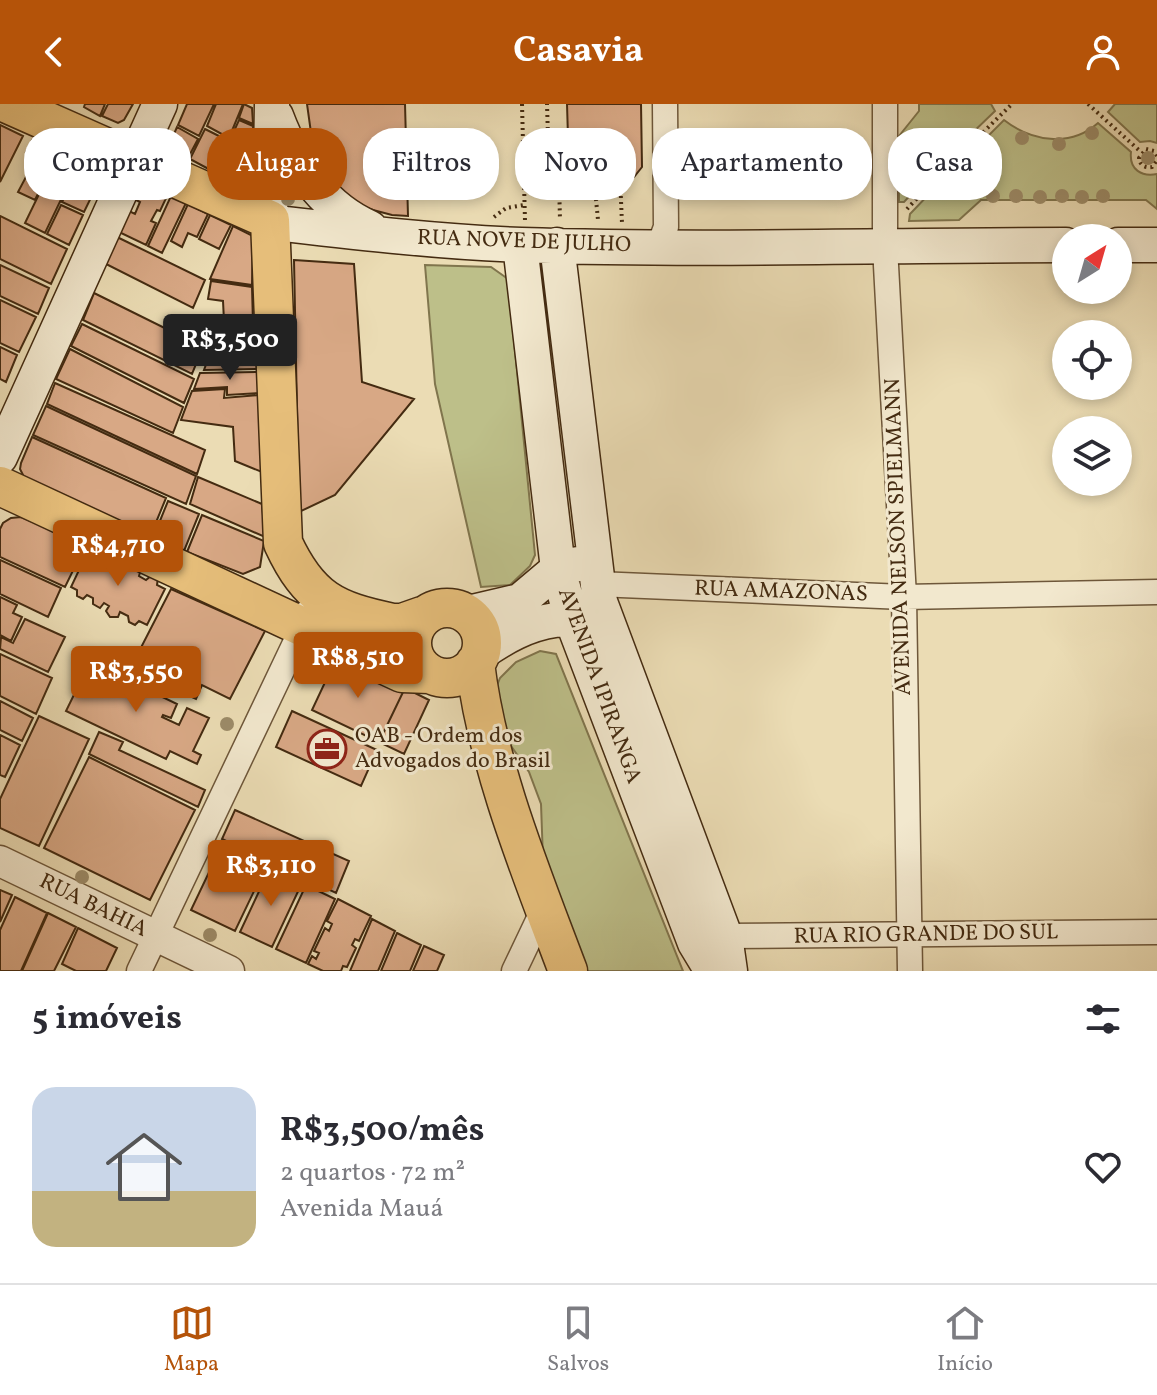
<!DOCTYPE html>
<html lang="pt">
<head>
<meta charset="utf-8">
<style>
  :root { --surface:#fff; --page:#f2f2f3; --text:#2b2b33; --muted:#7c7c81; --line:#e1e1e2; --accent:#b45309 }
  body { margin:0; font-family:Vollkorn,serif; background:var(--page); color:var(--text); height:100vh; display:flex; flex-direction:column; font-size:30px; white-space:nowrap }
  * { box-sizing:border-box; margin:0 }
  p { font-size:26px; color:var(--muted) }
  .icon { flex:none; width:44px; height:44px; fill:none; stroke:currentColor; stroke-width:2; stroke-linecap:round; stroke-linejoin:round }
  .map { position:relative; height:867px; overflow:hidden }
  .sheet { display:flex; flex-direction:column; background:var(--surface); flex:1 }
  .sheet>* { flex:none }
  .banner { position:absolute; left:24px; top:24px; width:1110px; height:72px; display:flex; gap:16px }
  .needle { width:52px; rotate:37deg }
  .controls { position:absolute; left:1052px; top:120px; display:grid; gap:16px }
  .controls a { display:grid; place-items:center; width:80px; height:80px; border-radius:50%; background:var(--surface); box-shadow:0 4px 12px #0003; font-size:40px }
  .price { position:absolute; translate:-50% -68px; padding:0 18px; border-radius:8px; background:var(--accent); color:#fff; font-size:26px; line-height:52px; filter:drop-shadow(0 2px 4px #0008) }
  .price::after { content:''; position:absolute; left:50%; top:48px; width:24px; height:18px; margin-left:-12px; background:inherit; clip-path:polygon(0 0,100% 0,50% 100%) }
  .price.on { background:#222; color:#fff }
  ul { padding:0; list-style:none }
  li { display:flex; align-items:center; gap:24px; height:200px; padding:0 32px }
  li span { display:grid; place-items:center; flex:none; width:224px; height:160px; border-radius:24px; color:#555 }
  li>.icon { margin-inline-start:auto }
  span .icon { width:96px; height:96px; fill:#fffc; stroke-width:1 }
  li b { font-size:34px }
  h2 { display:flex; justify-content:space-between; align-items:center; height:96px; padding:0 32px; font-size:34px }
  .tag { padding:0 28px; border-radius:32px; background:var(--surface); box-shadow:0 4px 12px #0003; font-size:28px; line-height:72px }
  .tag.on { background:var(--accent); color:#fff }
  header { display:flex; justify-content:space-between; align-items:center; height:104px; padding:0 32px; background:var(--accent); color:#fff; font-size:36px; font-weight:700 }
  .tabs { display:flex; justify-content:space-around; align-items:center; height:112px; border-top:2px solid var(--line); background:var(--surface); font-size:22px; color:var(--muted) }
  .tabs a { display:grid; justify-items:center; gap:4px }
  .tabs .on { color:var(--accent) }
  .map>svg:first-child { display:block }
</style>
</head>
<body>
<header><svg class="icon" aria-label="back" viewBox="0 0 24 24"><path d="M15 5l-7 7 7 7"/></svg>Casavia<svg class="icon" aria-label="person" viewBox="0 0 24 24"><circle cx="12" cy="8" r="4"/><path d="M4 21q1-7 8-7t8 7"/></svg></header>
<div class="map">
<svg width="1157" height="867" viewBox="0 0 1157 867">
  <rect width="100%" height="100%" fill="#ebdcb4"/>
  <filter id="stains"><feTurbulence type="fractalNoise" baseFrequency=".0025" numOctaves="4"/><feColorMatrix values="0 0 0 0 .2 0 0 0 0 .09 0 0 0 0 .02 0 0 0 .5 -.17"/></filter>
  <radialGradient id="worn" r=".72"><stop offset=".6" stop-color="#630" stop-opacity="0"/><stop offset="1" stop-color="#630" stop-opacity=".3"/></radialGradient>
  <path fill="#bdbf89" stroke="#80754d" stroke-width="2" d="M 919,0 L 991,0 L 995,7 L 966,35 C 950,31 939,41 942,57 L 904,98 L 899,98 L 899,32 L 919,7 Z
    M 1115,0 L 1157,0 L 1157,39 L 1150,37 L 1140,38 L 1108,8 Z
    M 1004,16 C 1031,37 1070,44 1098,19 L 1131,48 C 1129,66 1142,73 1157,70 L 1157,105 L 1146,96 L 981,96 L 959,116 L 909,117 L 910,110 L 951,67 C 967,71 978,61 975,45 Z
    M 425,161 L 491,163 L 508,175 L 535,451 L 530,462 L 510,481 L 481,483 L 435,280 Z
    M 540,547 L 556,550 L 683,867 L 587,867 L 543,755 L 541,700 L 529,668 L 507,636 L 496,584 L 500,574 L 516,558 Z"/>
  <path fill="#d8a885" stroke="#442b11" stroke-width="2" d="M 85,0 L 105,0 L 100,12 L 84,3 Z
    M 108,0 L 133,0 L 124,16 L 118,19 L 102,12 Z
    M 187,0 L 214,0 L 199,32 L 178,21 Z
    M 243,0 L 229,34 L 207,22 L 216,0 Z
    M 244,0 L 252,4 L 253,20 L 239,14 Z
    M 307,0 L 405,0 L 408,112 L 392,111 L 373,106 L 360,101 L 336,81 L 320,59 L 313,43 Z
    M 567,0 L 641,0 L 642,63 L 634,73 L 618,74 L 610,64 L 584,57 L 573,49 L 568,33 Z
    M 239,16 L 253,22 L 254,48 L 230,36 Z
    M 0,21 L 23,32 L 0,78 Z
    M 177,23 L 198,35 L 188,54 L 168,44 Z
    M 205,25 L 231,38 L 216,69 L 190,55 Z
    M 32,36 L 58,48 L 35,96 L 18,88 L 36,54 L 26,48 Z
    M 233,39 L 254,51 L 255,83 L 253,85 L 218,69 Z
    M 59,49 L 79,58 L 45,129 L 25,119 Z
    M 80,59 L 103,69 L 84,108 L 62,98 Z
    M 144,79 L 168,90 L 160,107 L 157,106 L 151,117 L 156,119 L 146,141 L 119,128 L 129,107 L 135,110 L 140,98 L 136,96 Z
    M 171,92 L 186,99 L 162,149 L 148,142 Z
    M 188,100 L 208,110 L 197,133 L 188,129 L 182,143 L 171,137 Z
    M 61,101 L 83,111 L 69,141 L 47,130 Z
    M 210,111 L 231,121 L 219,145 L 199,135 Z
    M 0,112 L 67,145 L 51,180 L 0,155 Z
    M 233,122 L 253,132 L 252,181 L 210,175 Z
    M 117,133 L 205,176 L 193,204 L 106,160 Z
    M 294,156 L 354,160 L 362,278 L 414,295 L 335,391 L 299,408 Z
    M 0,161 L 49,184 L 38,210 L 0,192 Z
    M 211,177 L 252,183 L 253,220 L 224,217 L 223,197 L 208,195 Z
    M 94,189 L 203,243 L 192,270 L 83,216 Z
    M 0,196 L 36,213 L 19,248 L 0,239 Z
    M 82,220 L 194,275 L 184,299 L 71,242 Z
    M 226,221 L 253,223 L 257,265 L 204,266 L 218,228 L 226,229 Z
    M 0,243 L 17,251 L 6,278 L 0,275 Z
    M 70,245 L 183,303 L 173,329 L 56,275 Z
    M 257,268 L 259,289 L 227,291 L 227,283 L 194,285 L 200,269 Z
    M 55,279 L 205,346 L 197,370 L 47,300 Z
    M 225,285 L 224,294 L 259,291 L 262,368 L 235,357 L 233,323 L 181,316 L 192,287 Z
    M 46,302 L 196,372 L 186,400 L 33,331 Z
    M 32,333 L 166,394 L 150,433 L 24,373 L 20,365 L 21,359 Z
    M 198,373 L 262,400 L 265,433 L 190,400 Z
    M 168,397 L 199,410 L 184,447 L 153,434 Z
    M 202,411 L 264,437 L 260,463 L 243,470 L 187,448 Z
    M 21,413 L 86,440 L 65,483 L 0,453 L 0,425 L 3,419 L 11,414 Z
    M 99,445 L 106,448 L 105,455 L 111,458 L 115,453 L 123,456 L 121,464 L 141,465 L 139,472 L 146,476 L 152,471 L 158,474 L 157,481 L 165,485 L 147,521 L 139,517 L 135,521 L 129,518 L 128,512 L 120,508 L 118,513 L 110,513 L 106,507 L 109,502 L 104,499 L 100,504 L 93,500 L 93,494 L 87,491 L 83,495 L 77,492 L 77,486 L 71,483 L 88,447 L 95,450 Z
    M 0,456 L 61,484 L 48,513 L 0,490 Z
    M 171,485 L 265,527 L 230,595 L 202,581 L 196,595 L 130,565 Z
    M 0,493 L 17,501 L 13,509 L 22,513 L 11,537 L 0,531 Z
    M 25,515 L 65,533 L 48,568 L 0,545 L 1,533 L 13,539 Z
    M 0,550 L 52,574 L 36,610 L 0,592 Z
    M 335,557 L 405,584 L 379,638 L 312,606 Z
    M 90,558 L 177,600 L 171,614 L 163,611 L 162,613 L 179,621 L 187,604 L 209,614 L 193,647 L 201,651 L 197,660 L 170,647 L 166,655 L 66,607 Z
    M 405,584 L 429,596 L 404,650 L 379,638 Z
    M 0,597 L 33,614 L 22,637 L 0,626 Z
    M 292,607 L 377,646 L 361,682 L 276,643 Z
    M 39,612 L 89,635 L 39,742 L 0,724 L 0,695 Z
    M 99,628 L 123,638 L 119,646 L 205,686 L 198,703 L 89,650 Z
    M 0,631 L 20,641 L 5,673 L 0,671 Z
    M 89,653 L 195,706 L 150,796 L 44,744 Z
    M 235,706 L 349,757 L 336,789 L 222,735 Z
    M 222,741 L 266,762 L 235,827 L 191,806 Z
    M 270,764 L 302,779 L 272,843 L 240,828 Z
    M 306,781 L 335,795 L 306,859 L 276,845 Z
    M 0,786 L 12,791 L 0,818 Z
    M 15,793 L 47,809 L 21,867 L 0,867 L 0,826 Z
    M 338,795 L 371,812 L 359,837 L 355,835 L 352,841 L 356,844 L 347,863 L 343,862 L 341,867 L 323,867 L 308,860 L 312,852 L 316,855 L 319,849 L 314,847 L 325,824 L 329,827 L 332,820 L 327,817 Z
    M 48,809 L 76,823 L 54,867 L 22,867 Z
    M 372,815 L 395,827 L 378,867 L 350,867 Z
    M 78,824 L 117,844 L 106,867 L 76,867 L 62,860 Z
    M 397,829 L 421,841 L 410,867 L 381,867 Z
    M 424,842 L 444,851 L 437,867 L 413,867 Z"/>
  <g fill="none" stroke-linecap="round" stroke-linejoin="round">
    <g stroke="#6e573a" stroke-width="27">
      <path id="minor" d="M 885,0 L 885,143 L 904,493 L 910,867
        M 658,144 L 666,123 L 665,0
        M 597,480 L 904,493 L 1157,488
        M 712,835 L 725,832 L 1157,828
        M 139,867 L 297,535 L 305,510
        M 514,867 L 544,804"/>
    </g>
    <g stroke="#6e573a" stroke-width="33">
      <path id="tertiary" d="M 0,757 L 229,867"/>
    </g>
    <g stroke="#442b11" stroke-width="37">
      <path id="secondary" d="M 272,0 L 270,116 L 285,120 C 363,129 442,138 521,141 C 702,147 884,141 1066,141
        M 276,12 C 294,60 322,103 370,124
        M 520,141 L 558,465 L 572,516 L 695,839 L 712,867
        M 557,141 L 600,498 L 725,832 L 730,867
        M 1118,141 L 1157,141
        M 0,353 L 160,0
        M 468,509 L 520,497 L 558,465 L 578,460
        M 481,549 C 504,533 527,520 555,516 C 569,514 580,518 593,512"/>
    </g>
    <g stroke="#442b11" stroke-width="41">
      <path id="primary" d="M 8,0 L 270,116 L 283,439 C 309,495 334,507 393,519 L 402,519 L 422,512
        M 0,382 L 402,569 L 429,570
        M412 539a35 35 0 1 1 70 0a35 35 0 1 1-70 0Z
        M 475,559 C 487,662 532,771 568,867"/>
    </g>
    <path stroke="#442b11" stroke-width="4" stroke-dasharray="2 4" stroke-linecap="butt" d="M 522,0 L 525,117
      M 1088,0 L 1141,48
      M950 51a9 9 0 1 1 18 0a9 9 0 1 1-18 0Z
      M 966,45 L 1012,0
      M 1157,52 L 1154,47 L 1146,45 L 1139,54 C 1140,61 1144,64 1152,63 L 1157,56
      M 549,66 L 559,78 L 560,116
      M 524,67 L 549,66 L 547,0
      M 620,74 L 622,119
      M 559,78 C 573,77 584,75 595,85 L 598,116
      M 907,105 L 952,57
      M 494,113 L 506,104 L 524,101"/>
    <use href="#minor" stroke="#f2e8ce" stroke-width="24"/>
    <use href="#tertiary" stroke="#f2e8ce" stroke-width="30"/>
    <use href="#secondary" stroke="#f2e8ce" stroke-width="34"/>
    <use href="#primary" stroke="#e6be7a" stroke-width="38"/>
  </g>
  <g fill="#9c8b68">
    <circle cx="1092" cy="29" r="7"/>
    <circle cx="1022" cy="34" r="7"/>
    <circle cx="1059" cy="40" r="7"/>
    <circle cx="959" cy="51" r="7"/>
    <circle cx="1148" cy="54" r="7"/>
    <circle cx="993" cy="92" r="7"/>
    <circle cx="1016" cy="92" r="7"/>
    <circle cx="1062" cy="92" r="7"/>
    <circle cx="1103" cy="92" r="7"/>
    <circle cx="1040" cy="93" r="7"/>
    <circle cx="1082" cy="93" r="7"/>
    <circle cx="288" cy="95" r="7"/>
    <circle cx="310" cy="551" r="7"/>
    <circle cx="227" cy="620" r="7"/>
    <circle cx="82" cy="773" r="7"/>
    <circle cx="210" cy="831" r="7"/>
  </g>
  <defs>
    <g id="office-ring" transform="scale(2)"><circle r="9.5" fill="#f2e8ce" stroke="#8f2418" stroke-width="1.5"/><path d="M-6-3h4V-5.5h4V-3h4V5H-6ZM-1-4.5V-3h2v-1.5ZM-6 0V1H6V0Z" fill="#8f2418"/></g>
  </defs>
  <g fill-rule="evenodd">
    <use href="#office-ring" x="327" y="645"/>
  </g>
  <g text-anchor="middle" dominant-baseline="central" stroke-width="6" stroke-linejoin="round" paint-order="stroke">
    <g font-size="22" fill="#442b11" stroke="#f2e8ce">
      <text transform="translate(524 138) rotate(2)">RUA NOVE DE JULHO</text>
      <text transform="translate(899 433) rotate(-92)">AVENIDA NELSON SPIELMANN</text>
      <text transform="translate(781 488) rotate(2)">RUA AMAZONAS</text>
      <text transform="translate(599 582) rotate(70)">AVENIDA IPIRANGA</text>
      <text transform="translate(93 802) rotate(26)">RUA BAHIA</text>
      <text transform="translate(926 831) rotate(-1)">RUA RIO GRANDE DO SUL</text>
    </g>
    <g font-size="22" fill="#442b11" stroke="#f2e8ce" text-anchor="start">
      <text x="355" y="632">OAB - Ordem dos<tspan x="355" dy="25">Advogados do Brasil</tspan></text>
    </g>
  </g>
  <rect width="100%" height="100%" filter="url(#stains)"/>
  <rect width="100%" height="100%" fill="url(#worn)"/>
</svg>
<div class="controls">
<a><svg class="needle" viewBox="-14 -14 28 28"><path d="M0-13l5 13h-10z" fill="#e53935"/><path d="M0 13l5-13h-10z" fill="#7c7c81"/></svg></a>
<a><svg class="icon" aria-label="locate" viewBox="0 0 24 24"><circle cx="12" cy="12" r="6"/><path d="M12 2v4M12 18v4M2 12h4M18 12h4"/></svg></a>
<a><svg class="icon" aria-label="layers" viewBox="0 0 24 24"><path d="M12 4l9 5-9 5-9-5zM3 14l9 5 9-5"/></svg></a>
</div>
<b class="price on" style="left:230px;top:278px">R$3,500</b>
<b class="price" style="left:118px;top:484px">R$4,710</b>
<b class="price" style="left:358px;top:596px">R$8,510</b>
<b class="price" style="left:136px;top:610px">R$3,550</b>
<b class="price" style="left:271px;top:804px">R$3,110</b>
<div class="banner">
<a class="tag">Comprar</a>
<a class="tag on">Alugar</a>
<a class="tag">Filtros</a>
<a class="tag">Novo</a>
<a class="tag">Apartamento</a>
<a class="tag">Casa</a>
</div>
</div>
<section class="sheet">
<h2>5 imóveis<svg class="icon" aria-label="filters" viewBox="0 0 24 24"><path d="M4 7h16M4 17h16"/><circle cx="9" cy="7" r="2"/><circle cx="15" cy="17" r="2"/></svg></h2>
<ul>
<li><span style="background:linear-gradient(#c9d6e8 65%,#c2b280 0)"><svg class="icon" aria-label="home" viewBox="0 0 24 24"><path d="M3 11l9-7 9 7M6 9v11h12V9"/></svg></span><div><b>R$3,500/mês</b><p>2 quartos · 72 m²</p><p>Avenida Mauá</p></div><svg class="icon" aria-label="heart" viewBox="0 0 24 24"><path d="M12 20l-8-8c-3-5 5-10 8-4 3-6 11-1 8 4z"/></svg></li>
</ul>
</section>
<nav class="tabs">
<a class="on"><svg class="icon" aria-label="map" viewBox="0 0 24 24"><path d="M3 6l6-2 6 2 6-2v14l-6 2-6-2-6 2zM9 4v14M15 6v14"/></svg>Mapa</a>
<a><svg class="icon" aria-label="saved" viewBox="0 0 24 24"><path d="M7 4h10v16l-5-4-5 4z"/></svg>Salvos</a>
<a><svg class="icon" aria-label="home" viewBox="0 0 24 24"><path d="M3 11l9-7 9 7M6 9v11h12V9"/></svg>Início</a>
</nav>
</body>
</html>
